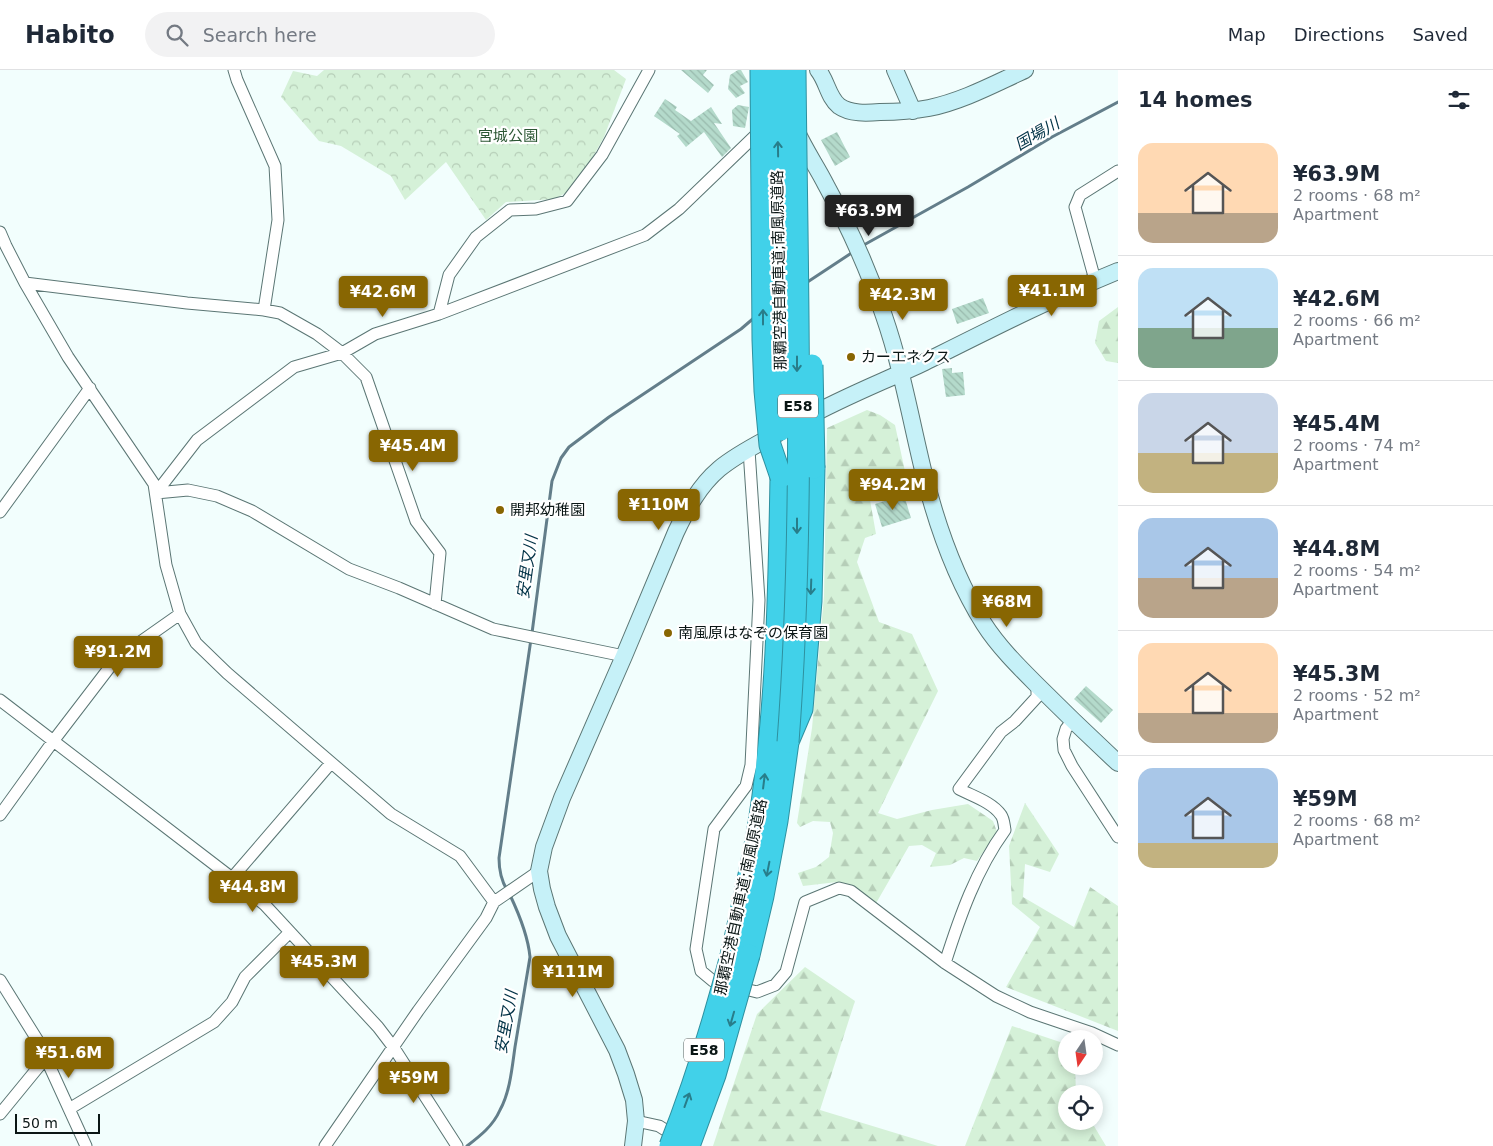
<!DOCTYPE html>
<html lang="en">
<head>
<meta charset="utf-8">
<style>
  :root { --surface:#fff; --page:#f2f2f3; --text:#1f2937; --muted:#747a83; --line:#e0e1e3; --accent:#886602 }
  body { margin:0; font-family:"DejaVu Sans","Noto Sans JP",sans-serif; background:var(--page); color:var(--text); height:100vh; display:flex; flex-direction:column; font-size:19px; white-space:nowrap }
  * { box-sizing:border-box; margin:0 }
  p { font-size:16px; color:var(--muted) }
  .icon { flex:none; width:28px; height:28px; fill:none; stroke:currentColor; stroke-width:2; stroke-linecap:round; stroke-linejoin:round }
  .map { position:relative; flex:1; overflow:hidden }
  .side { display:flex; flex-direction:column; background:var(--surface); width:375px }
  .side>* { flex:none }
  .needle { width:32px; rotate:193deg }
  .controls { position:absolute; left:1058px; top:960px; display:grid; gap:10px }
  .controls a { display:grid; place-items:center; width:45px; height:45px; border-radius:50%; background:var(--surface); box-shadow:0 2px 12px #0003; font-size:25px }
  .scale { position:absolute; left:15px; bottom:12px; width:85px; box-sizing:border-box; padding-left:5px; border:2px solid #0a1615; border-top:0; font-size:14px; line-height:18px; white-space:nowrap; color:#0a1615; -webkit-text-stroke:4px #fff; paint-order:stroke }
  .price { position:absolute; translate:-50% -42px; padding:0 11px; border-radius:5px; background:var(--accent); color:#fff; font-size:16px; line-height:32px; filter:drop-shadow(0 1px 2px #0008) }
  .price::after { content:''; position:absolute; left:50%; top:30px; width:15px; height:11px; margin-left:-8px; background:inherit; clip-path:polygon(0 0,100% 0,50% 100%) }
  .price.selected { background:#222; color:#fff }
  ul { padding:0; list-style:none }
  li { display:flex; align-items:center; gap:15px; height:125px; padding:0 20px }
  li+li { border-top:1px solid var(--line) }
  li span { display:grid; place-items:center; flex:none; width:140px; height:100px; border-radius:15px; color:#555 }
  li>.icon { margin-inline-start:auto }
  span .icon { width:60px; height:60px; fill:#fffc; stroke-width:1 }
  li b { font-size:21px }
  h2 { display:flex; justify-content:space-between; align-items:center; height:60px; padding:0 20px; font-size:21px }
  header { display:flex; align-items:center; gap:30px; box-sizing:border-box; height:70px; padding:0 25px; background:var(--surface); border-bottom:1px solid var(--line) }
  header strong { font-size:24px }
  nav { display:flex; gap:28px; margin-inline-start:auto; font-size:18px }
  .search { width:350px; height:45px; background:var(--page); display:flex; align-items:center; gap:12px; box-sizing:border-box; padding:0 18px; border-radius:28px; color:var(--muted); font-size:19px }
  main { display:flex; flex:1; min-height:0 }
  .map>svg:first-child { display:block }
</style>
</head>
<body>
<header>
<strong>Habito</strong>
<div class="search"><svg class="icon" aria-label="search" viewBox="0 0 24 24"><circle cx="10" cy="10" r="6"/><path d="M15 15l6 6"/></svg>Search here</div>
<nav><a>Map</a><a>Directions</a><a>Saved</a></nav>
</header>
<main>
<div class="map">
<svg width="1118" height="1076" viewBox="0 0 1118 1076">
  <defs>
    <pattern id="forest-firs" width="22" height="20" patternUnits="userSpaceOnUse" patternTransform="scale(1.25)"><rect width="22" height="20" fill="#d5f1d8"/><path d="M5 1l3.5 6h-7zM16 11l3.5 6h-7z" fill="#b6ceb8"/></pattern>
    <pattern id="park-crowns" width="20" height="18" patternUnits="userSpaceOnUse" patternTransform="scale(1.25)"><rect width="20" height="18" fill="#d5f1d8"/><path d="M2 6a3 3 0 1 1 6 0M12 15a3 3 0 1 1 6 0" fill="none" stroke="#b6ceb8"/></pattern>
    <pattern id="building-back-hatch" width="6" height="6" patternUnits="userSpaceOnUse" patternTransform="scale(1.25)"><rect width="6" height="6" fill="#b4dacb"/><path d="M-1 5l2 2M0 0l6 6M5-1l2 2" fill="none" stroke="#99baad"/></pattern>
  </defs>
  <rect width="100%" height="100%" fill="#f2fefd"/>
  <path fill="url(#forest-firs)" d="M 1118,237 L 1118,293 L 1106,291 L 1095,273 L 1099,251 Z
    M 867,340 L 880,345 L 895,355 L 909,420 L 870,430 L 876,464 L 865,468 L 857,492 L 879,552 L 912,564 L 938,621 L 878,743 L 897,749 L 932,740 L 968,734 L 993,751 L 997,762 L 977,791 L 964,788 L 950,795 L 930,797 L 936,783 L 922,775 L 909,776 L 875,835 L 859,821 L 837,812 L 803,816 L 798,803 L 816,797 L 829,787 L 833,763 L 830,752 L 813,751 L 800,757 L 797,753 L 812,658 L 824,526 L 827,358 Z
    M 1025,733 L 1059,784 L 1050,802 L 1025,794 L 1023,827 L 1074,857 L 1090,817 L 1118,836 L 1118,961 L 1006,917 L 1040,857 L 1012,834 L 1009,776 Z
    M 805,897 L 855,931 L 820,1040 L 938,1076 L 713,1076 L 757,944 Z
    M 1012,956 L 1066,974 L 1066,996 L 1075,996 L 1076,1024 L 1066,1024 L 1066,1051 L 1091,1051 L 1106,1076 L 965,1076 Z"/>
  <path fill="url(#park-crowns)" d="M 324,0 L 614,0 L 626,9 L 604,67 L 590,92 L 567,122 L 555,129 L 506,132 L 486,150 L 446,92 L 405,130 L 391,106 L 341,76 L 319,71 L 281,27 L 293,1 L 317,6 Z"/>
  <g fill="none" stroke-linecap="round" stroke-linejoin="round">
    <path stroke="#637e8a" stroke-width="3" d="M 862,176 L 968,117 L 1052,67 L 1118,32
      M 806,213 L 853,182
      M 532,563 L 552,411 L 561,388 L 569,377 L 609,347 L 741,259 L 755,247
      M 507,820 C 501,810 499,799 499,788 L 531,569
      M 467,1076 C 480,1066 493,1056 500,1040 C 510,1022 512,998 515,977 C 520,947 525,917 530,887 C 528,865 519,844 510,825"/>
  </g>
  <path fill="url(#building-back-hatch)" d="M 681,0 L 707,0 L 703,5 L 714,15 L 708,23 Z
    M 738,0 L 741,0 L 748,12 L 740,16 L 745,23 L 736,28 L 728,19 L 730,5 Z
    M 665,29 L 677,37 L 675,40 L 691,51 L 711,37 L 722,54 L 714,53 L 731,78 L 722,87 L 704,62 L 686,77 L 677,66 L 680,64 L 654,46 Z
    M 738,35 L 749,37 L 745,58 L 733,56 L 732,40 Z
    M 837,62 L 850,87 L 835,96 L 821,70 Z
    M 983,228 L 989,243 L 957,254 L 952,239 Z
    M 952,298 L 952,303 L 963,302 L 965,325 L 946,327 L 942,299 Z
    M 904,425 L 911,448 L 882,457 L 875,434 Z
    M 1086,616 L 1113,640 L 1101,653 L 1074,629 Z"/>
  <g fill="none" stroke-linecap="round" stroke-linejoin="round">
    <g stroke="#5b7674" stroke-width="13">
      <path id="street" d="M 234,0 L 237,10 L 275,96 L 278,150 L 264,240
        M 0,162 L 6,176 L 25,213 L 68,287 L 154,414 L 166,495 L 180,544 L 196,573 L 227,603 L 391,744 L 460,786 L 494,832
        M 1095,210 L 1075,137 L 1080,125 L 1118,101
        M 25,213 L 187,233 L 264,240 L 280,243 L 317,264 L 342,283 L 366,307 L 416,451 L 440,483 L 435,534
        M 439,244 L 449,205 L 476,167 L 510,140 L 536,139 L 567,131 L 602,85 L 649,0
        M 749,380 L 759,530 L 751,695 L 746,716 L 714,759 L 696,879 L 701,901 L 713,911 L 757,922 L 775,915 L 786,902 L 805,832 L 839,818 L 851,821 L 945,893 L 996,926 L 1030,942 L 1092,963 L 1118,975
        M 156,423 L 197,370 L 294,297 L 342,283 L 375,264 L 439,244 L 645,165 L 679,139 L 761,60
        M 156,423 L 188,420 L 217,426 L 252,441 L 349,499 L 399,518 L 493,559 L 624,586
        M 0,442 L 90,318
        M 0,630 L 232,808 L 265,835 L 378,957 L 394,978 L 457,1076
        M 1072,651 L 1066,659 L 1063,669 L 1064,680 L 1072,696 L 1118,767
        M 0,745 L 54,670 L 116,589 L 180,544
        M 232,808 L 331,693
        M 945,893 C 960,846 976,800 1005,760 C 1004,755 1004,749 1001,745 C 992,732 972,726 959,719 L 1001,662 L 1015,651 L 1037,627 L 1037,614
        M 0,910 L 38,971 L 86,1076
        M 69,1039 L 214,952 L 232,932 L 245,907 L 290,862
        M 0,1044 L 45,989
        M 636,1051 L 659,1056 L 678,1068
        M 325,1076 L 418,941 L 486,848 L 494,832 L 539,801"/>
    </g>
    <g stroke="#5b7674" stroke-width="18">
      <path id="secondary" d="M 818,0 C 827,11 828,27 839,36 C 850,44 867,43 880,42 C 897,42 913,41 929,38 C 963,31 994,14 1025,0
        M 895,0 L 913,41
        M 797,62 C 805,80 817,97 826,115 C 849,157 869,201 884,246 C 902,298 911,351 924,404 C 937,456 955,508 984,554 C 998,576 1018,596 1036,614 C 1063,641 1090,667 1118,693
        M 804,349 C 843,327 885,311 925,292 C 989,260 1052,228 1118,201
        M 633,1076 L 636,1051 L 634,1030 L 626,1004 L 617,980 L 558,866 L 547,837 L 542,819 L 539,801 L 544,777 L 562,728 L 624,586 L 676,462 C 687,439 699,416 719,399 C 737,384 758,374 778,363"/>
    </g>
    <g stroke="#2e909f" stroke-width="23">
      <path id="highway" d="M 732,882 C 741,841 751,800 758,759 C 777,643 779,525 781,407
        M 749,885 L 763,826 L 777,751 L 788,672 L 802,639 L 811,531 L 814,398"/>
    </g>
    <use href="#street" stroke="#fff" stroke-width="11"/>
    <use href="#secondary" stroke="#c6f1f8" stroke-width="16"/>
    <use href="#highway" stroke="#41d1e9" stroke-width="21"/>
    <g stroke="#2e909f" stroke-width="23" stroke-linecap="butt">
      <path id="highway-bridge" d="M 761,0 L 763,270 L 765,321 L 770,375 L 781,407
        M 778,0 L 781,360
        M 812,295 L 814,398
        M 788,672 C 805,449 797,224 795,0
        M 670,1076 C 695,1013 715,947 732,882
        M 689,1076 L 715,1005 L 749,885"/>
    </g>
    <use href="#highway-bridge" stroke="#41d1e9" stroke-width="21"/>
  </g>
  <defs><path id="oneway-shaft" d="M-6 0H5M1.5-3L5.5 0L1.5 3" fill="none" stroke-width="1.6" stroke-linecap="round" stroke-linejoin="round" transform="scale(1.25)"/></defs>
  <g stroke="#287d8a">
    <use href="#oneway-shaft" transform="translate(778 79) rotate(-91)"/>
    <use href="#oneway-shaft" transform="translate(763 247) rotate(-90)"/>
    <use href="#oneway-shaft" transform="translate(797 294) rotate(90)"/>
    <use href="#oneway-shaft" transform="translate(797 456) rotate(90)"/>
    <use href="#oneway-shaft" transform="translate(811 517) rotate(92)"/>
    <use href="#oneway-shaft" transform="translate(764 711) rotate(-83)"/>
    <use href="#oneway-shaft" transform="translate(768 799) rotate(101)"/>
    <use href="#oneway-shaft" transform="translate(732 949) rotate(106)"/>
    <use href="#oneway-shaft" transform="translate(687 1030) rotate(-70)"/>
  </g>
  <g fill="#886602" stroke="#fff" stroke-width="2">
    <circle cx="851" cy="287" r="5"/>
    <circle cx="500" cy="440" r="5"/>
    <circle cx="668" cy="563" r="5"/>
  </g>
  <g text-anchor="middle" dominant-baseline="central" stroke-width="4.5" stroke-linejoin="round" paint-order="stroke">
    <g fill="#fff" stroke="#545c5b" stroke-width="1">
      <rect x="778" y="324.5" width="40" height="23" rx="4"/>
      <rect x="684" y="968.5" width="40" height="23" rx="4"/>
    </g>
    <g font-size="14" font-weight="bold" fill="#0a1615">
      <text x="798" y="336">E58</text>
      <text x="704" y="980">E58</text>
    </g>
    <g font-size="15" fill="#2c5734" stroke="#fff">
      <text x="508" y="66">宮城公園</text>
    </g>
    <g font-size="15" fill="#0a1615" stroke="#fff">
      <text transform="translate(779 200) rotate(-91)">那覇空港自動車道;南風原道路</text>
      <text transform="translate(741 827) rotate(-78)">那覇空港自動車道;南風原道路</text>
    </g>
    <g font-size="15" fill="#0a1615" stroke="#fff" text-anchor="start">
      <text x="861" y="287">カーエネクス</text>
      <text x="510" y="440">開邦幼稚園</text>
      <text x="678" y="563">南風原はなぞの保育園</text>
    </g>
    <g font-size="16" font-style="italic" fill="#013246" stroke="#fff">
      <text transform="translate(1037 64) rotate(-30)">国場川</text>
      <text transform="translate(527 497) rotate(-82)">安里又川</text>
      <text transform="translate(506 952) rotate(-80)">安里又川</text>
    </g>
  </g>
</svg>
<div class="controls">
<a><svg class="needle" viewBox="-14 -14 28 28"><path d="M0-13l5 13h-10z" fill="#e53935"/><path d="M0 13l5-13h-10z" fill="#747a83"/></svg></a>
<a><svg class="icon" aria-label="locate" viewBox="0 0 24 24"><circle cx="12" cy="12" r="6"/><path d="M12 2v4M12 18v4M2 12h4M18 12h4"/></svg></a>
</div>
<div class="scale">50 m</div>
<b class="price selected" style="left:869px;top:167px">¥63.9M</b>
<b class="price" style="left:1052px;top:247px">¥41.1M</b>
<b class="price" style="left:383px;top:248px">¥42.6M</b>
<b class="price" style="left:903px;top:251px">¥42.3M</b>
<b class="price" style="left:413px;top:402px">¥45.4M</b>
<b class="price" style="left:893px;top:441px">¥94.2M</b>
<b class="price" style="left:659px;top:461px">¥110M</b>
<b class="price" style="left:1007px;top:558px">¥68M</b>
<b class="price" style="left:118px;top:608px">¥91.2M</b>
<b class="price" style="left:253px;top:843px">¥44.8M</b>
<b class="price" style="left:324px;top:918px">¥45.3M</b>
<b class="price" style="left:573px;top:928px">¥111M</b>
<b class="price" style="left:69px;top:1009px">¥51.6M</b>
<b class="price" style="left:414px;top:1034px">¥59M</b>
</div>
<section class="side">
<h2>14 homes<svg class="icon" aria-label="filters" viewBox="0 0 24 24"><path d="M4 7h16M4 17h16"/><circle cx="9" cy="7" r="2"/><circle cx="15" cy="17" r="2"/></svg></h2>
<ul>
<li><span style="background:linear-gradient(#ffd9b3 70%,#b9a48a 0)"><svg class="icon" aria-label="home" viewBox="0 0 24 24"><path d="M3 11l9-7 9 7M6 9v11h12V9"/></svg></span><div><b>¥63.9M</b><p>2 rooms · 68 m²</p><p>Apartment</p></div></li>
<li><span style="background:linear-gradient(#bfe0f5 60%,#7fa58c 0)"><svg class="icon" aria-label="home" viewBox="0 0 24 24"><path d="M3 11l9-7 9 7M6 9v11h12V9"/></svg></span><div><b>¥42.6M</b><p>2 rooms · 66 m²</p><p>Apartment</p></div></li>
<li><span style="background:linear-gradient(#c9d6e8 60%,#c2b280 0)"><svg class="icon" aria-label="home" viewBox="0 0 24 24"><path d="M3 11l9-7 9 7M6 9v11h12V9"/></svg></span><div><b>¥45.4M</b><p>2 rooms · 74 m²</p><p>Apartment</p></div></li>
<li><span style="background:linear-gradient(#a9c7e8 60%,#b9a48a 0)"><svg class="icon" aria-label="home" viewBox="0 0 24 24"><path d="M3 11l9-7 9 7M6 9v11h12V9"/></svg></span><div><b>¥44.8M</b><p>2 rooms · 54 m²</p><p>Apartment</p></div></li>
<li><span style="background:linear-gradient(#ffd9b3 70%,#b9a48a 0)"><svg class="icon" aria-label="home" viewBox="0 0 24 24"><path d="M3 11l9-7 9 7M6 9v11h12V9"/></svg></span><div><b>¥45.3M</b><p>2 rooms · 52 m²</p><p>Apartment</p></div></li>
<li><span style="background:linear-gradient(#a9c7e8 75%,#c2b280 0)"><svg class="icon" aria-label="home" viewBox="0 0 24 24"><path d="M3 11l9-7 9 7M6 9v11h12V9"/></svg></span><div><b>¥59M</b><p>2 rooms · 68 m²</p><p>Apartment</p></div></li>
</ul>
</section>
</main>
</body>
</html>
